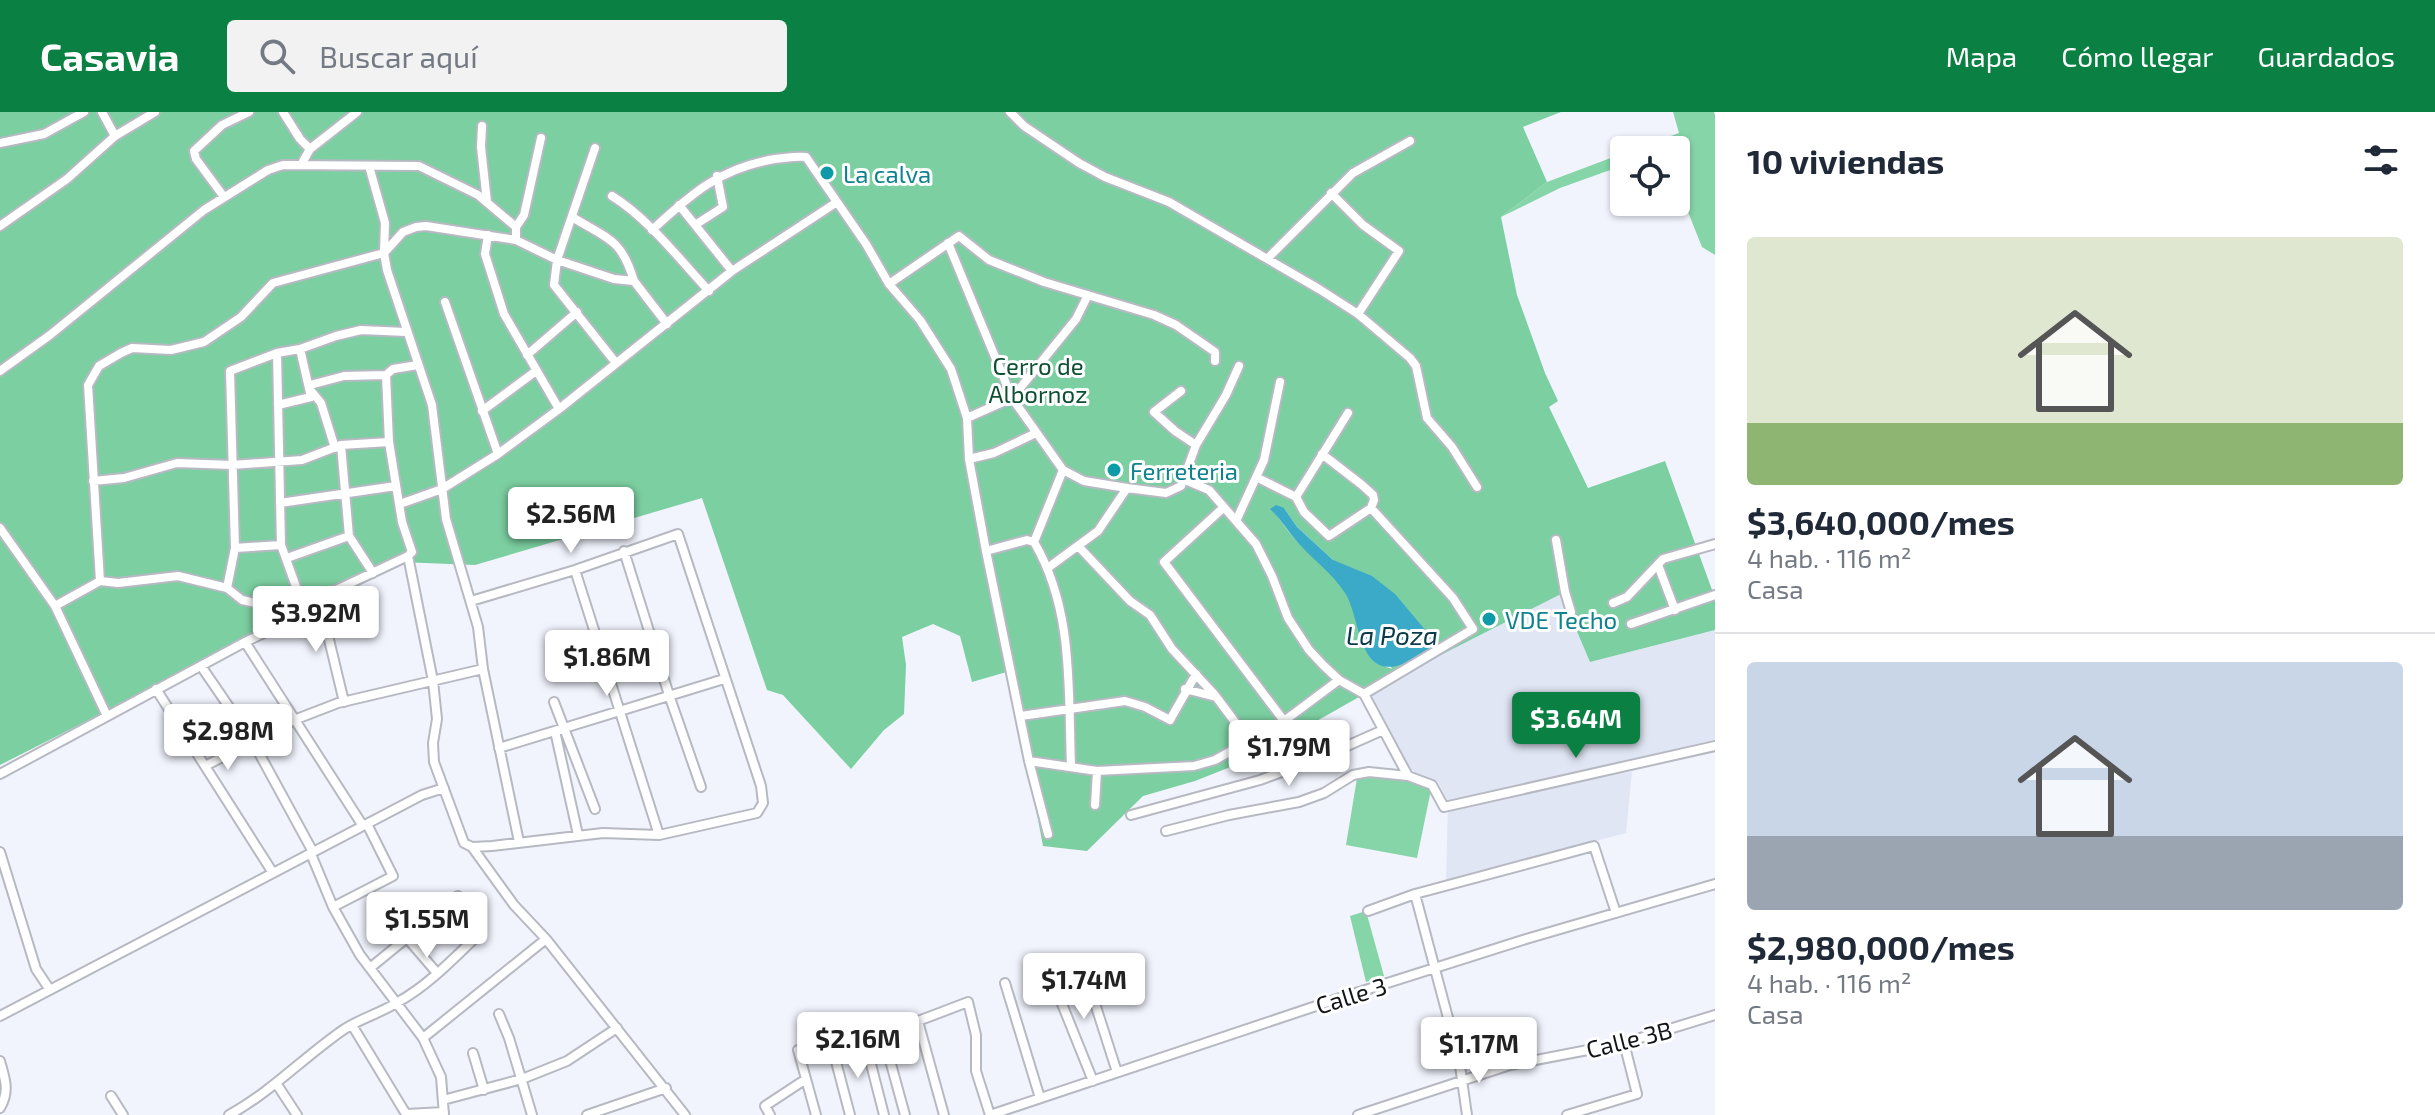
<!DOCTYPE html>
<html lang="es">
<head>
<meta charset="utf-8">
<style>
  :root { --surface:#fff; --page:#f2f2f3; --text:#1f2937; --muted:#747a83; --line:#e0e1e3; --accent:#0b8043 }
  body { margin:0; font-family:"Exo 2",sans-serif; background:var(--page); color:var(--text); height:100vh; display:flex; flex-direction:column; font-size:30px; white-space:nowrap }
  * { box-sizing:border-box; margin:0 }
  p { font-size:26px; color:var(--muted) }
  .icon { flex:none; width:44px; height:44px; fill:none; stroke:currentColor; stroke-width:2; stroke-linecap:round; stroke-linejoin:round }
  .map { position:relative; flex:1; overflow:hidden }
  .sheet { display:flex; flex-direction:column; background:var(--surface); width:720px }
  .sheet>* { flex:none }
  .controls { position:absolute; left:1610px; top:24px; display:grid; gap:16px }
  .controls a { display:grid; place-items:center; width:80px; height:80px; border-radius:8px; background:var(--surface); box-shadow:0 2px 6px #0004; font-size:40px }
  .price { position:absolute; translate:-50% -68px; padding:0 18px; border-radius:8px; background:#fff; color:#222; font-size:26px; line-height:52px; filter:drop-shadow(0 2px 4px #0008) }
  .price::after { content:''; position:absolute; left:50%; top:48px; width:24px; height:18px; margin-left:-12px; background:inherit; clip-path:polygon(0 0,100% 0,50% 100%) }
  .price.selected { background:var(--accent); color:#fff }
  ul { padding:0; list-style:none }
  li { display:grid; align-content:center; gap:16px; height:424px; padding:0 32px }
  li+li { border-top:2px solid var(--line) }
  li span { display:grid; place-items:center; height:248px; border-radius:8px; color:#555 }
  li>.icon { margin-inline-start:auto }
  span .icon { width:144px; height:144px; fill:#fffc; stroke-width:1 }
  li b { font-size:34px }
  h2 { display:flex; justify-content:space-between; align-items:center; height:96px; padding:0 32px; font-size:34px }
  header { display:flex; align-items:center; gap:48px; box-sizing:border-box; height:112px; padding:0 40px; background:var(--accent); color:#fff }
  header strong { font-size:38px }
  nav { display:flex; gap:44px; margin-inline-start:auto; font-size:28px }
  .search { width:560px; height:72px; background:var(--page); display:flex; align-items:center; gap:20px; box-sizing:border-box; padding:0 28px; border-radius:8px; color:var(--muted); font-size:30px }
  main { display:flex; flex:1; min-height:0 }
  .map>svg:first-child { display:block }
</style>
</head>
<body>
<header>
<strong>Casavia</strong>
<div class="search"><svg class="icon" aria-label="search" viewBox="0 0 24 24"><circle cx="10" cy="10" r="6"/><path d="M15 15l6 6"/></svg>Buscar aquí</div>
<nav><a>Mapa</a><a>Cómo llegar</a><a>Guardados</a></nav>
</header>
<main>
<div class="map">
<svg width="1715" height="1003" viewBox="0 0 1715 1003">
  <rect width="100%" height="100%" fill="#f1f3fd"/>
  <path fill="#e1e6f5" d="M 1562,481 L 1590,550 L 1715,518 L 1715,637 L 1574,669 L 1632,660 L 1626,721 L 1446,768 L 1448,689 L 1438,670 L 1408,662 L 1366,581 Z"/>
  <path fill="#86d5a8" d="M 1673,0 L 1714,0 L 1715,3 L 1715,143 L 1702,135 L 1688,100 L 1676,64 L 1676,38 L 1633,38 L 1679,21 Z
    M 1624,41 L 1624,53 L 1560,76 L 1501,105 L 1547,70 Z
    M 1372,657 L 1392,658 L 1433,668 L 1417,746 L 1346,733 L 1358,660 Z
    M 1366,799 L 1384,864 L 1366,870 L 1350,804 Z"/>
  <path fill="#7ccfa1" fill-rule="evenodd" d="M 0,0 L 1561,0 L 1523,15 L 1547,70 L 1501,105 L 1517,183 L 1545,261 L 1558,289 L 1549,295 L 1588,376 L 1665,349 L 1715,486 L 1715,518 L 1590,550 L 1561,482 L 1366,581 L 1248,648 L 1195,669 L 1143,684 L 1087,739 L 1043,734 L 1010,559 L 972,570 L 960,524 L 933,512 L 902,525 L 906,553 L 904,602 L 884,618 L 851,657 L 783,583 L 767,578 L 702,386 L 475,453 L 400,450 L 0,653 ZM 1284,396 L 1297,415 L 1333,448 L 1392,557 C 1357,546 1362,521 1352,492 C 1341,464 1313,448 1294,426 C 1286,417 1280,406 1271,397 Z"/>
  <path fill="#3baac8" d="M 1276,393 L 1284,396 L 1297,415 L 1333,448 L 1372,464 L 1395,482 L 1432,526 L 1434,532 C 1425,543 1416,548 1403,552 C 1357,569 1361,505 1345,481 C 1331,459 1310,446 1294,426 C 1286,416 1280,406 1270,397 Z"/>
  <g fill="none" stroke-linecap="round" stroke-linejoin="round">
    <g stroke="#b7b9c2" stroke-width="12">
      <path id="street" d="M 102,0 L 115,24
        M 283,0 L 300,27 L 310,37
        M 1010,0 L 1024,14 L 1079,51 L 1105,65 L 1169,90 L 1319,177 L 1358,202 L 1410,246 L 1416,254 L 1427,306 L 1452,335 L 1477,375
        M 482,14 L 481,35 L 487,90
        M 0,31 L 44,22 L 84,0
        M 595,36 L 557,148 L 554,173 L 616,251
        M 301,53 L 310,37 L 357,0
        M 369,54 L 385,111 L 384,141 L 387,158 L 432,293 L 446,407 L 478,515 L 483,557 L 519,730
        M 1331,81 L 1363,113 L 1399,139 L 1358,202
        M 612,84 C 649,107 679,147 709,179
        M 224,85 L 196,47 L 194,39 L 222,13 L 249,0
        M 679,93 L 732,159
        M 572,105 C 608,127 621,126 634,169
        M 695,113 L 723,95 L 717,64
        M 0,114 L 67,67 L 115,24 L 155,0
        M 652,118 C 691,82 720,56 775,47 C 786,46 795,44 806,45 L 866,132 L 889,172 L 920,208 L 951,257 L 967,306 L 969,347 L 986,439 L 1029,649 L 1048,722
        M 488,123 L 485,142 L 504,202 L 559,297
        M 516,128 L 516,115 L 524,103 L 541,26
        M 948,131 L 1012,286 L 1063,358 L 1084,369 L 1127,376 L 1166,381 L 1181,374 L 1196,333 L 1226,283 L 1239,254
        M 1268,146 L 1353,61 L 1410,29
        M 889,172 L 959,124 L 989,148 L 1044,170 L 1154,203 L 1176,213 L 1215,240 L 1215,249
        M 445,190 L 498,342
        M 277,241 L 281,433 L 303,494
        M 527,243 L 577,200
        M 0,259 L 50,223 L 204,98 L 268,58 L 283,53 L 419,54 L 478,83 L 516,115
        M 386,263 L 393,257 L 418,253
        M 310,273 L 344,264 L 386,263 L 389,330 L 402,410 L 412,440 L 408,444 L 433,569 L 437,607 L 433,631 L 434,650 L 464,731 L 472,735 L 492,734 L 603,721 L 659,723 L 757,701 L 763,691 L 761,674 L 678,422 L 575,458 L 471,489
        M 1181,279 L 1154,300 L 1175,319 L 1196,333
        M 312,280 L 321,291 L 335,336
        M 278,293 L 311,285 L 300,237
        M 482,299 L 536,259
        M 967,306 L 1012,286 L 1076,207 L 1088,183
        M 341,333 L 349,424 L 373,461
        M 969,347 L 994,341 L 1036,321
        M 1258,366 L 1296,385 L 1304,400 L 1329,424 L 1371,396 L 1374,388 L 1373,383 L 1362,373 L 1322,342
        M 1185,368 L 1209,378 L 1256,432 L 1272,464 L 1288,506 L 1309,538 L 1323,553 L 1339,568 L 1364,582 L 1408,664
        M 93,369 L 124,366 L 177,351 L 232,353 L 302,348 L 341,333 L 389,330
        M 1296,385 L 1348,301
        M 280,391 L 396,374
        M 400,392 L 442,377 L 498,342 L 559,297 L 732,159 L 837,90
        M 1223,396 L 1164,450 L 1284,609
        M 1236,409 L 1264,348 L 1280,270
        M 0,416 L 55,494 L 107,604
        M 1556,428 L 1565,480 L 1571,500
        M 1034,430 C 1074,498 1068,577 1071,654
        M 1034,430 L 1063,358
        M 1079,435 L 1130,489 L 1150,503 L 1172,537 L 1214,582 L 1250,630
        M 235,436 L 281,433
        M 624,439 L 669,583 L 701,675
        M 986,439 L 1027,428 L 1034,430
        M 287,446 L 349,424
        M 1658,453 L 1675,498
        M 1049,455 L 1098,419 L 1127,376
        M 575,458 L 659,723
        M 100,469 L 88,273 L 99,254 L 121,241 L 132,236 L 171,238 L 204,230 L 241,205 L 273,171 L 384,141 L 403,120 L 416,115 L 426,114 L 516,128 L 557,148 L 614,167 L 634,169 L 667,212
        M 227,476 L 235,436 L 230,259 L 277,241 L 300,237 L 336,224 L 361,218 L 406,220
        M 319,486 L 344,590
        M 1613,491 L 1627,485 L 1663,447 L 1715,432
        M 55,494 L 100,469 L 118,471 L 178,464 L 227,476 L 242,488 L 256,491 L 269,491 L 299,485
        M 1631,512 L 1715,483
        M 245,530 L 363,714
        M 201,554 L 253,630 L 313,740
        M 156,577 L 273,761
        M 1185,577 L 1216,585
        M 1364,582 L 1473,517 L 1453,486 L 1371,396
        M 554,590 L 595,697
        M 1021,604 L 1125,589 L 1145,595 L 1170,608 L 1196,562
        M 555,619 L 578,723
        M 499,636 L 724,567
        M 1029,649 L 1097,659 L 1194,654 L 1215,648 L 1284,609 L 1339,568
        M 205,654 L 294,608 L 338,591 L 483,557
        M 0,662 L 245,530 L 291,508 L 303,494 L 319,486 L 408,444
        M 1095,693 L 1097,659
        M 1131,703 L 1260,668 L 1320,646 L 1383,618
        M 1166,719 L 1229,703 L 1299,690 L 1324,681 L 1353,663 L 1369,660 L 1408,664 L 1432,673 L 1444,695 L 1715,634
        M 472,735 L 514,793 L 546,827 L 685,1003
        M 0,740 L 36,857 L 50,878
        M 311,742 L 333,795 L 360,843 L 423,926 L 441,965 L 444,1003
        M 1415,782 L 1459,947 L 1467,1003
        M 333,795 L 393,764 L 367,712
        M 1368,799 L 1415,782 L 1594,734 L 1616,801
        M 407,826 L 437,861
        M 1081,848 L 1117,960
        M 370,856 L 458,784
        M 1050,862 L 1093,969
        M 1005,871 L 1040,986
        M 499,902 L 509,926 L 532,1003
        M 0,904 L 422,683 L 444,676
        M 352,913 L 406,1002 L 444,1000
        M 882,919 L 905,1003
        M 863,921 L 884,1003
        M 423,926 L 546,827
        M 798,938 L 816,1003
        M 473,941 L 484,978
        M 834,942 L 850,1003
        M 0,949 C 5,967 10,979 0,996
        M 276,971 L 297,1003
        M 111,984 L 123,1003
        M 443,988 L 522,967 L 567,949 L 617,916
        M 229,1003 C 271,980 304,945 343,918 C 361,906 381,901 398,890 C 427,874 451,849 474,827
        M 587,1003 L 666,976
        M 770,1003 L 765,994 L 806,967
        M 944,1003 L 918,909 L 968,890 L 976,923 L 976,959 L 990,1003
        M 990,1003 L 1337,887 L 1526,827 L 1715,772
        M 1358,1003 L 1510,953 L 1624,931 L 1715,903
        M 1567,1003 L 1637,982 L 1624,931"/>
    </g>
    <use href="#street" stroke="#fff" stroke-width="8"/>
  </g>
  <g fill="#0f9aa8" stroke="#fff" stroke-width="3">
    <circle cx="827" cy="61" r="8"/>
    <circle cx="1114" cy="358" r="8"/>
    <circle cx="1489" cy="507" r="8"/>
  </g>
  <g text-anchor="middle" dominant-baseline="central" stroke-width="6" stroke-linejoin="round" paint-order="stroke">
    <g font-size="24" fill="#0d838f" stroke="#fff" text-anchor="start">
      <text x="843" y="61">La calva</text>
      <text x="1130" y="358">Ferreteria</text>
      <text x="1505" y="507">VDE Techo</text>
    </g>
    <g font-size="24" fill="#0e5032" stroke="#fff">
      <text x="1038" y="253">Cerro de<tspan x="1038" dy="28">Albornoz</tspan></text>
    </g>
    <g font-size="24" fill="#131417" stroke="#fff">
      <text transform="translate(1351 883) rotate(-17)">Calle 3</text>
      <text transform="translate(1629 927) rotate(-14)">Calle 3B</text>
    </g>
    <g font-size="26" font-style="italic" fill="#093b48" stroke="#fff">
      <text x="1392" y="522">La Poza</text>
    </g>
  </g>
</svg>
<div class="controls">
<a><svg class="icon" aria-label="locate" viewBox="0 0 24 24"><circle cx="12" cy="12" r="6"/><path d="M12 2v4M12 18v4M2 12h4M18 12h4"/></svg></a>
</div>
<b class="price" style="left:571px;top:443px">$2.56M</b>
<b class="price" style="left:316px;top:542px">$3.92M</b>
<b class="price" style="left:607px;top:586px">$1.86M</b>
<b class="price selected" style="left:1576px;top:648px">$3.64M</b>
<b class="price" style="left:228px;top:660px">$2.98M</b>
<b class="price" style="left:1289px;top:676px">$1.79M</b>
<b class="price" style="left:427px;top:848px">$1.55M</b>
<b class="price" style="left:1084px;top:909px">$1.74M</b>
<b class="price" style="left:858px;top:968px">$2.16M</b>
<b class="price" style="left:1479px;top:973px">$1.17M</b>
</div>
<section class="sheet">
<h2>10 viviendas<svg class="icon" aria-label="filters" viewBox="0 0 24 24"><path d="M4 7h16M4 17h16"/><circle cx="9" cy="7" r="2"/><circle cx="15" cy="17" r="2"/></svg></h2>
<ul>
<li><span style="background:linear-gradient(#dfe7d0 75%,#8fb573 0)"><svg class="icon" aria-label="home" viewBox="0 0 24 24"><path d="M3 11l9-7 9 7M6 9v11h12V9"/></svg></span><div><b>$3,640,000/mes</b><p>4 hab. · 116 m²</p><p>Casa</p></div></li>
<li><span style="background:linear-gradient(#c9d6e8 70%,#9aa5b1 0)"><svg class="icon" aria-label="home" viewBox="0 0 24 24"><path d="M3 11l9-7 9 7M6 9v11h12V9"/></svg></span><div><b>$2,980,000/mes</b><p>4 hab. · 116 m²</p><p>Casa</p></div></li>
</ul>
</section>
</main>
</body>
</html>
